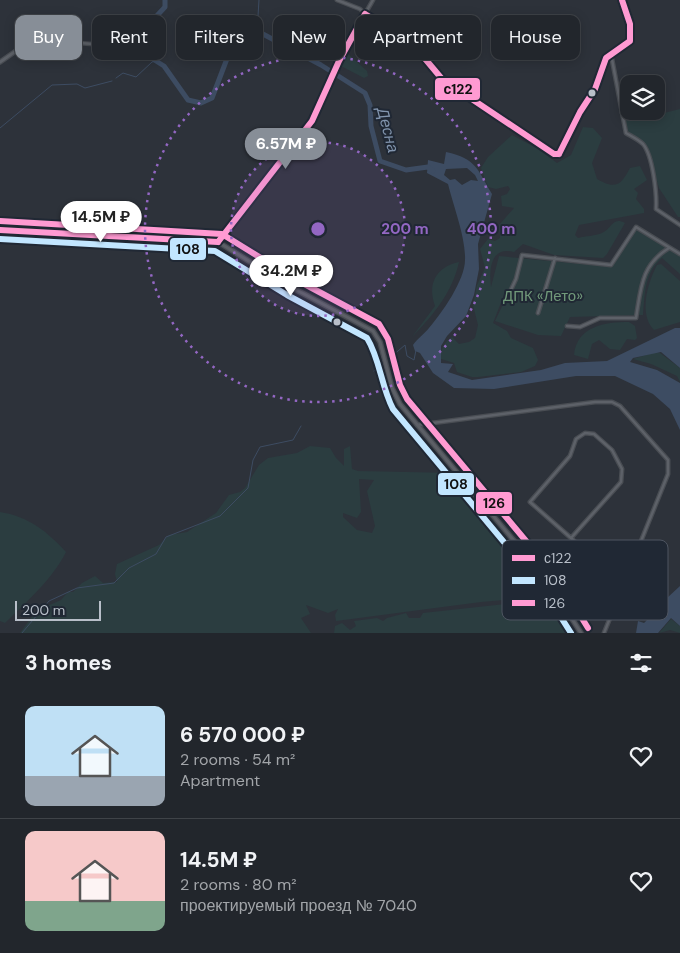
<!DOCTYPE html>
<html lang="en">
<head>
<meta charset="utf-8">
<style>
  :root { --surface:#22262c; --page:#2a2e34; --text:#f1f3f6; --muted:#a2a5a9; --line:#3f4348; --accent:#878e97 }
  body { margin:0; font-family:"DM Sans",sans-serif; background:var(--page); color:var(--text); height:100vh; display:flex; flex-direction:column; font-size:19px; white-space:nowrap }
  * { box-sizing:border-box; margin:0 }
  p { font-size:16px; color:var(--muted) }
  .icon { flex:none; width:28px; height:28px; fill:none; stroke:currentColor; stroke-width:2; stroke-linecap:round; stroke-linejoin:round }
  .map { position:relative; height:633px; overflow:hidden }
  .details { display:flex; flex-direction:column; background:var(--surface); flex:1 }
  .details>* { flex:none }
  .hud { position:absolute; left:15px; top:15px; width:650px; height:45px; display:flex; gap:10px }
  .controls { position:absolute; left:620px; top:75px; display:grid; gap:10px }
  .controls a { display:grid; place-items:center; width:45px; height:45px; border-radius:10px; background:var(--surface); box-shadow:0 2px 12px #0003,0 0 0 1px var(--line); font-size:25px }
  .scale { position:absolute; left:15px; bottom:12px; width:86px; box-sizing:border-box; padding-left:5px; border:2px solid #b8bfc9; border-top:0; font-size:14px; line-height:18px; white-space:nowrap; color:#b8bfc9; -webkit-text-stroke:4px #202834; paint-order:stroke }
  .price { position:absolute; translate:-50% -42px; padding:0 11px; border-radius:18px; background:#fff; color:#222; font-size:16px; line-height:32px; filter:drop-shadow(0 1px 2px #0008) }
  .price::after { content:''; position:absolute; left:50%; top:30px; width:15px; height:11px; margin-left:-8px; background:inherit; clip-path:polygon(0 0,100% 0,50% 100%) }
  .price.on { background:var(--accent); color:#fff }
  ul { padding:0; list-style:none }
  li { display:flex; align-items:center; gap:15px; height:125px; padding:0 25px }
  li+li { border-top:1px solid var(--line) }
  li span { display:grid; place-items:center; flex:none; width:140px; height:100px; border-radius:10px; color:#555 }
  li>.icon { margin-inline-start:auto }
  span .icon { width:60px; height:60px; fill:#fffc; stroke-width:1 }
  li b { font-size:21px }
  h2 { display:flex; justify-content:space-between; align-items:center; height:60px; padding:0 25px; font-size:21px }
  .chip { padding:0 18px; border-radius:10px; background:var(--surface); box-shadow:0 2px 12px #0003,0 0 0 1px var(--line); font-size:18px; line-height:45px }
  .chip.on { background:var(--accent); color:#fff }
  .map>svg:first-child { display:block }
</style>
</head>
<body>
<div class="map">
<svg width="680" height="633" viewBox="0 0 680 633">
  <rect width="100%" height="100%" fill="#2d323a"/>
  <path fill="#2b3d40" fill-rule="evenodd" d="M 346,52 L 367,71 L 368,76 L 364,78 L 341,66 Z
    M 623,105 L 629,105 L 629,111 L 654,111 L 656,115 L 680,109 L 680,217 L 678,217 L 659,188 L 647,146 L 628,132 Z
    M 583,127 L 593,128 L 602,138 L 592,163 L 597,179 C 616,190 621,185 630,168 L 640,166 L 647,180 L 634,189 L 638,193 L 636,199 L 644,209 L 644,213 L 579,225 L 575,235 L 578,238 C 586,236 595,236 602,233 C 612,229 612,216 625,223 L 607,254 L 603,258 L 554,255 L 523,244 L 514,252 C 490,246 489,270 491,287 L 499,256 L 612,267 L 636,230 L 680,256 L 680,274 L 662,258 C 644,273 645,294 643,315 L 570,317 L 561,336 L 538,335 L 495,321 L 507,296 L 504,295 L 493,323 L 507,331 L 511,338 L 533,348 L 538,360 L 535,366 L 521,372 L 478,377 L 472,377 L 457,372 L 454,363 L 441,359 C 440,350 444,342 452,337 L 459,344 L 469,342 L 475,338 L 478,325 L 473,305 L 477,285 L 485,268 L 480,249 L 488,239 L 495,241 L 500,238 L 499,225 L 514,208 L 502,206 L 501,196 L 507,194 L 510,189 L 508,186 L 496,189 L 488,187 L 481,168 L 488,157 L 512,135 L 538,149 L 557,163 L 571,155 Z
    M 459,262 C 452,293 434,314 412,337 L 435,306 C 427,284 436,267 459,262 Z
    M 661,264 L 680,281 L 680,322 L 654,330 C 638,314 648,282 657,265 Z
    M 629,322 L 635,326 L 637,338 L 635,340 L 627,339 L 620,350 L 610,349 L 599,340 L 592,344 L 588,359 L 574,355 C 577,326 605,322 629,322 Z
    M 655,352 L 660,353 L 680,368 L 680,382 L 677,376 L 651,364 L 633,359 Z
    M 310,446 L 330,448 L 336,458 L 344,466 L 344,449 L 350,446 L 352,469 L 358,471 L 455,473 L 544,584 L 548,591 L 548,596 L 481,602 L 336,621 L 335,615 L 338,609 L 328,613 L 306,605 L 310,614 L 301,618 L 311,633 L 20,633 L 36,611 L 61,600 L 68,592 L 73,592 L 82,583 L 95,576 L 103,583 L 117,582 L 115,574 L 117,564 L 159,545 L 169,535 L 187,532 L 216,513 L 229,495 L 240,492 L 245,488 L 259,465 L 268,458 L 297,453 ZM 359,479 L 374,480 L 367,491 L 375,526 L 372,533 L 357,530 L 343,517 L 343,513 L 357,518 L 361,512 Z
    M 0,512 C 28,516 48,532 66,552 C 52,580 27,601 5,623 L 0,621 Z
    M 543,600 L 552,604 L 556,601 L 559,611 L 570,624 L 571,629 L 577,633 L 334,633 L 335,626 L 342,623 L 350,630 L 356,626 L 354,621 L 377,618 L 383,621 L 387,618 L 406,613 L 409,618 L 420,618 L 423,613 Z
    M 671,619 L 680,626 L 680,633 L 670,630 L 659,633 Z"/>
  <path fill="#3d4c62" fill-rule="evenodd" d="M 446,152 C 477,159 477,169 492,194 L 478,244 L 479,269 L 474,295 L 466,316 L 447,336 L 441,346 L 441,363 L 453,364 L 448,372 L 472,380 L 541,370 L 565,363 L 607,361 L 675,328 L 680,328 L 680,368 L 661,352 L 633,358 L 630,362 L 657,370 L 680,383 L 680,430 L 670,409 L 653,394 L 615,376 L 576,376 L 494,389 L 454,388 L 433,373 L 420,353 L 415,351 L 413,345 C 418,338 424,334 429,328 C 442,313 465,280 465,260 C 466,238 453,205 448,184 L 427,173 L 428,160 L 444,164 ZM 467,168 L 475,175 L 478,181 L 471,180 L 462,185 L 455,179 L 450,180 L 444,175 L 446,169 Z
    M 680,586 L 680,626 L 671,618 L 658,633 L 636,633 L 638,621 L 644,623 L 647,620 L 646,613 L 654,610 Z"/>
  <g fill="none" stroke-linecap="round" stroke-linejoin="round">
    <path stroke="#3d4c62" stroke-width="1" d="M 258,16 L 259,0
      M 259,21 L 261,33
      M 116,78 L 123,73 L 136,77 L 152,62 L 156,61
      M 0,128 L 52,85 L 77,84 L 85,88 L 112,81
      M 391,357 L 405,345 L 407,356 L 414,360 L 416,350
      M 374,371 L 383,359
      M 22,633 L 49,601 L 77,588 L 114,583 L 129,568 L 156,554 L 166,537 L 220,516 L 248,488 L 253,460 L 260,447 L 293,440 L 301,426"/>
    <path stroke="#3d4c62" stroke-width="5" d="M 165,0 L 165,7 L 152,21 L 138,24 L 134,30 L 133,40 L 148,56 L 164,66 L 188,100 L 201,103 L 212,98 L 233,43 L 246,34 L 261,33 L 321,65 L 365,93 L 370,105 L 371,126 L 380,161 L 406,170 L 428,167 L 433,171"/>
    <g stroke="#494d53" stroke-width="5">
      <path id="minor" d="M 337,0 L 360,9 L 365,14 L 373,0
        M 33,39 C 43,34 79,45 96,44 C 102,43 109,40 115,38
        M 611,54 L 626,133 C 631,136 639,140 643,144 C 653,156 657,194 656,209 L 680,225
        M 508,296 L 516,279 L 522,255 L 611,265 L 636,227 L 680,254
        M 538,313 L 555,258
        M 567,326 L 580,327 L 600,318 L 636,318 C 641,288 641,265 669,248
        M 417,425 L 595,402 L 612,402 L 620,406 L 668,460 L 668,474 L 604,633
        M 585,433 L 594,434 L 612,450 L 622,469 L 621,482 L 571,538 L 530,502 L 570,456 L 576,439 Z
        M 571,538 L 623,585"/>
    </g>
    <g stroke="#494d53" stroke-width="5.5">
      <path id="tertiary" d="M 0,62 L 33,39
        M 218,242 L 312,121 L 339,61 L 365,14 L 411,42 L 442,79 L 554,154 L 559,154 L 580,112 L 595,89 L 606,58 C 612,51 619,50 626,45 C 639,37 626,11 622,0"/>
    </g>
    <g stroke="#4b4f56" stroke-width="5.5">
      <path id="secondary" d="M 0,230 L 218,242 L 291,287 L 373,331 L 380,342 L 392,388 L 400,404 L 550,584 L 581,633"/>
    </g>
    <use href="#minor" stroke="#5d6168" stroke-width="2.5"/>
    <use href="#tertiary" stroke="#5d6168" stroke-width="3"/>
    <use href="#secondary" stroke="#5c5f66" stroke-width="3"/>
    <g stroke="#202834" stroke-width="10">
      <path id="bus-1" d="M 365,14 L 411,42 L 442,79 L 554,154 L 559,154
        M 559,154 L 580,112 L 595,89 L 606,58 L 630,41 L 630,24 L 622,0
        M 0,230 L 218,242
        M 218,242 L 312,121 L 339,61 L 365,14"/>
    </g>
    <g stroke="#202834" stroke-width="10">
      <path id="bus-2" d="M 0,239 L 215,251 L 287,295 L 367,338 C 380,359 381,386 393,409 L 543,589 L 571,633"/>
    </g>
    <g stroke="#202834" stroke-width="10">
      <path id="bus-3" d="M 0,221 L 222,234 L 295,279 L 379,324 L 388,339 L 400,385 L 407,399 L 557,578 L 588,628"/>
    </g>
    <use href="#bus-1" stroke="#ff9ad2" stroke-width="6"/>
    <use href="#bus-2" stroke="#c2e6ff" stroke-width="6"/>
    <use href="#bus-3" stroke="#ff9ad2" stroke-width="6"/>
  </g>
  <circle cx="318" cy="229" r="87" fill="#9367c3" fill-opacity=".12"/>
  <g fill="none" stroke="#9367c3" stroke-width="2.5" stroke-dasharray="2.5 5">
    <circle cx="318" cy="229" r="87"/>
    <circle cx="318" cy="229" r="173"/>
  </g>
  <g fill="#b8bfc9" stroke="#202834" stroke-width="2">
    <circle cx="592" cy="93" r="4.5"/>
    <circle cx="337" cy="322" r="4.5"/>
  </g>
  <g text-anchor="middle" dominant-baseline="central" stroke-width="4" stroke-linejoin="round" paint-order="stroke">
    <g font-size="15" fill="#71997a" stroke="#202834">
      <text x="543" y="296">ДПК «Лето»</text>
    </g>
    <g font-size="16" font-style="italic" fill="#8295ae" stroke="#202834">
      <text transform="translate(388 130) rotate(75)">Десна</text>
    </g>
  </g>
  <rect x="502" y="540" width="166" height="80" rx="8" fill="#202834" stroke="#4e5561" stroke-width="1"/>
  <rect x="512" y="555" width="23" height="6" fill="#ff9ad2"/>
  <rect x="512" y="577" width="23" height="7" fill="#c2e6ff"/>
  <rect x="512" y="600" width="23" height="6" fill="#ff9ad2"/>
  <g font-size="14" fill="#b8bfc9">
    <text x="544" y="563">с122</text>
    <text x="544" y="585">108</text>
    <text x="544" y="608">126</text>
  </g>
  <circle cx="318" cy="229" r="8" fill="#9367c3" stroke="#202834" stroke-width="2.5"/>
  <g font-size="15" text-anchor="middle" font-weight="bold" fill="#9367c3" stroke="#202834" stroke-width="4" stroke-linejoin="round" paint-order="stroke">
    <text x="405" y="234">200 m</text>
    <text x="491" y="234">400 m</text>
  </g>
  <g stroke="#202834" stroke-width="2">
    <rect x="434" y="77" width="47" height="24" rx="5" fill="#ff9ad2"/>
    <rect x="169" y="237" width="38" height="24" rx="5" fill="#c2e6ff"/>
    <rect x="437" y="472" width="38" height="24" rx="5" fill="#c2e6ff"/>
    <rect x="475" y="491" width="38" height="24" rx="5" fill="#ff9ad2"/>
  </g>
  <g font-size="14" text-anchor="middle" font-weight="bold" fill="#111">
    <text x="458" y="94">с122</text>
    <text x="188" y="254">108</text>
    <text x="456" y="489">108</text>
    <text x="494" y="508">126</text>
  </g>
</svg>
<div class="controls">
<a><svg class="icon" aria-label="layers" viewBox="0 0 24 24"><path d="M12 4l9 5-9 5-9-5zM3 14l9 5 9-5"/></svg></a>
</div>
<div class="scale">200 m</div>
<b class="price on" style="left:286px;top:170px">6.57M ₽</b>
<b class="price" style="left:101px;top:243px">14.5M ₽</b>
<b class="price" style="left:291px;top:297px">34.2M ₽</b>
<div class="hud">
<a class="chip on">Buy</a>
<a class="chip">Rent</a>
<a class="chip">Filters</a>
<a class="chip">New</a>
<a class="chip">Apartment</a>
<a class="chip">House</a>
</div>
</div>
<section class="details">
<h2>3 homes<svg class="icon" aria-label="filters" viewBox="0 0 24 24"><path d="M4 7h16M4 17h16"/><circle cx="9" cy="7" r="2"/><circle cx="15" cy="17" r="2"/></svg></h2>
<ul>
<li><span style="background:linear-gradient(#bfe0f5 70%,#9aa5b1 0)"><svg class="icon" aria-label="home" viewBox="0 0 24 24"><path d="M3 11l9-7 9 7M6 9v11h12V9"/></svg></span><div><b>6 570 000 ₽</b><p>2 rooms · 54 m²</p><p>Apartment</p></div><svg class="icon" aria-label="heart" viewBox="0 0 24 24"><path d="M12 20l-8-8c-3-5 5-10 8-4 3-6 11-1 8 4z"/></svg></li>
<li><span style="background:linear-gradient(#f6c9c9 70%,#7fa58c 0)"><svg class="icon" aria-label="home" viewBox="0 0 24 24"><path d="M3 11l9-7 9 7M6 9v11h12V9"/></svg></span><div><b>14.5M ₽</b><p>2 rooms · 80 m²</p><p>проектируемый проезд № 7040</p></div><svg class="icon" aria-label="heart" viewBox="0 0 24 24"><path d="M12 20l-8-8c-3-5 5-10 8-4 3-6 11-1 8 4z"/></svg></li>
</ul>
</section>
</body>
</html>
